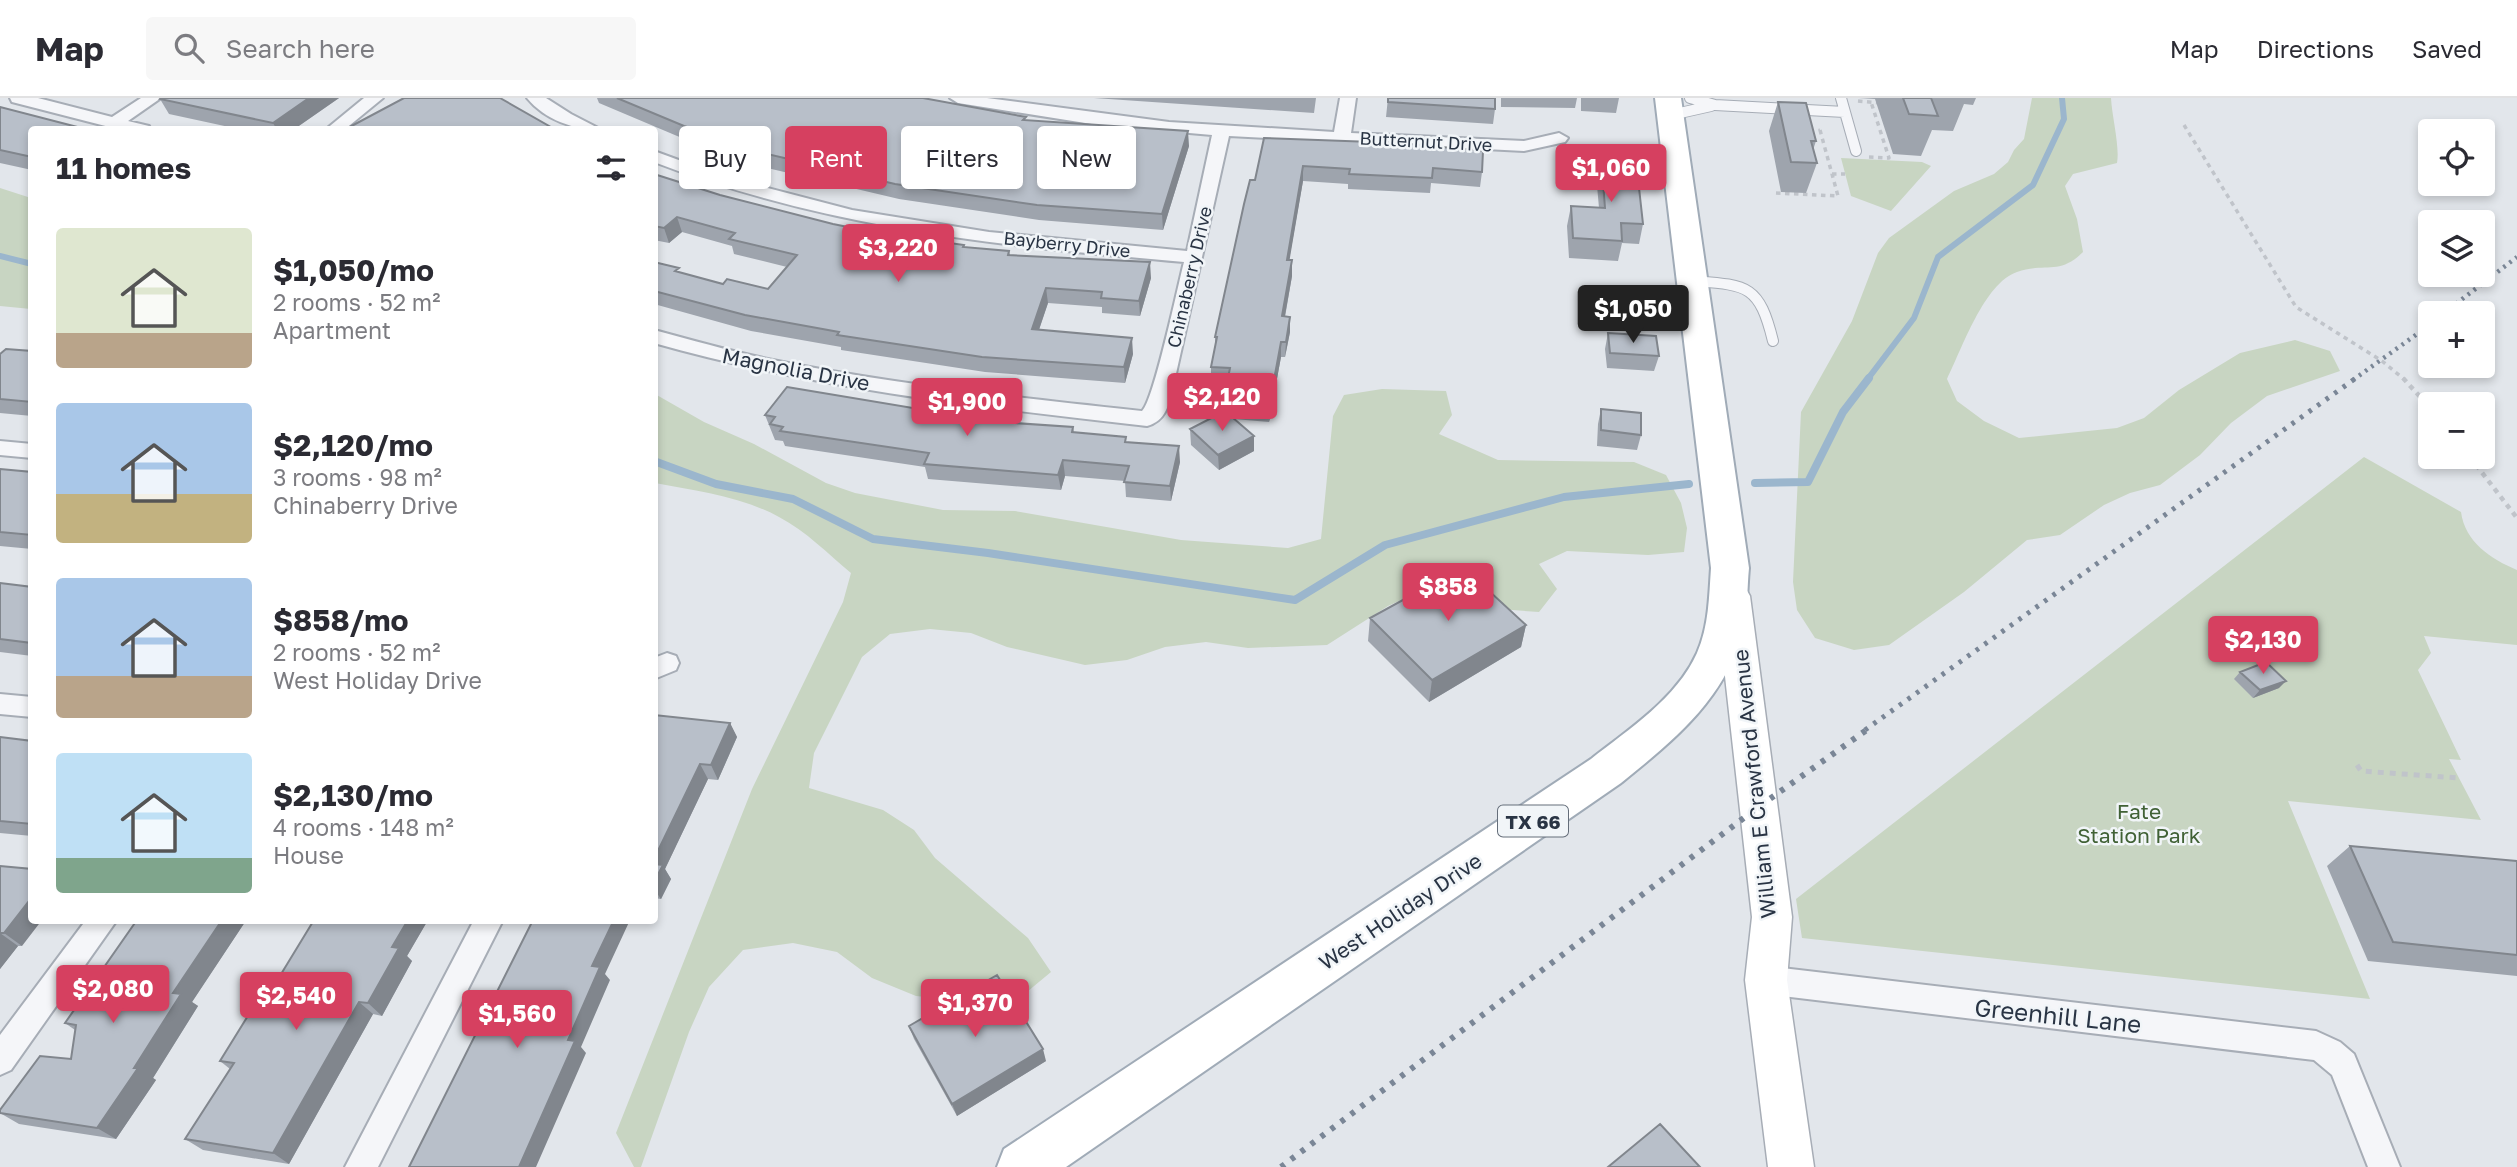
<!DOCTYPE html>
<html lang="en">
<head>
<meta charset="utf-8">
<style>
  :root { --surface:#fff; --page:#f7f7f7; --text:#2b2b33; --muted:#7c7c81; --line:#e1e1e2; --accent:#d64060 }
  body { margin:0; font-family:"Golos Text",sans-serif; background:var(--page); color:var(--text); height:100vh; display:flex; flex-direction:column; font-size:26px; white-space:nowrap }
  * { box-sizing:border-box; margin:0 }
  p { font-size:23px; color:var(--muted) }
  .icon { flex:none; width:38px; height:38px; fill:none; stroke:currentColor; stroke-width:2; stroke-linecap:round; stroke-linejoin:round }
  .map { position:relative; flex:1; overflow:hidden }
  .side { position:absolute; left:28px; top:28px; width:630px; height:798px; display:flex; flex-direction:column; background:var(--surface); border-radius:7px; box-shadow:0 4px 10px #0003 }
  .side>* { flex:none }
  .hud { position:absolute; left:679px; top:28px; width:665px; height:63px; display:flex; gap:14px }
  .buttons { position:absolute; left:2418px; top:21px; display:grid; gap:14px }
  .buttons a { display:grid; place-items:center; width:77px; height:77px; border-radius:7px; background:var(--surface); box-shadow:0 4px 10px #0003; font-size:35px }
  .price { position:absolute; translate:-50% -60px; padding:0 16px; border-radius:7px; background:var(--accent); color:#fff; font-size:23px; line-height:46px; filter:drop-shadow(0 2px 4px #0008) }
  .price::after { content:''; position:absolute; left:50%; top:42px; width:21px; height:16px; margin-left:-10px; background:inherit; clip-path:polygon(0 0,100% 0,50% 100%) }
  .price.selected { background:#222; color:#fff }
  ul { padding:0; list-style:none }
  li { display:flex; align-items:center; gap:21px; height:175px; padding:0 28px }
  li span { display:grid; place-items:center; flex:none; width:196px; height:140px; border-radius:7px; color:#555 }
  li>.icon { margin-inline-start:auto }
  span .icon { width:84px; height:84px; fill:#fffc; stroke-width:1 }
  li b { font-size:30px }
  h2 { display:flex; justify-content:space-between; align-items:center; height:84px; padding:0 28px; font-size:30px }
  .tag { padding:0 24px; border-radius:7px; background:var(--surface); box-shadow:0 4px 10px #0003; font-size:24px; line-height:63px }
  .tag.selected { background:var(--accent); color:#fff }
  header { display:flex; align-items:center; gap:42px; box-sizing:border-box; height:98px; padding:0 35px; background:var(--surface); border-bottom:2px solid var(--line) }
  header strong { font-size:33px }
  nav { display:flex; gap:38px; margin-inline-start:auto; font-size:24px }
  .search { width:490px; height:63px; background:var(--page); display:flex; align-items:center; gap:18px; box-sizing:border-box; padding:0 24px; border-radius:7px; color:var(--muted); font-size:26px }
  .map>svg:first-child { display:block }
</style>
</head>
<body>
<header>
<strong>Map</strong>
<div class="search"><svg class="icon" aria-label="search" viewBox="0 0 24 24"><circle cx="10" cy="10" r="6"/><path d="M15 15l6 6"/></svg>Search here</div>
<nav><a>Map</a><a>Directions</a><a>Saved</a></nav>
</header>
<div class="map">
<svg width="2517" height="1069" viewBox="0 0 2517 1069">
  <rect width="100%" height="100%" fill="#e2e6eb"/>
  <path fill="#c8d5c2" d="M 2032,0 L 2111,0 C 2112,19 2120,49 2117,65 L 2073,76 L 2065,88 L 2077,121 L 2083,154 C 2059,178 2045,164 2017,174 C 1984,185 1962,251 1947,281 L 1957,303 L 1984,323 L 2019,340 L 2117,330 L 2144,320 L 2179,292 L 2240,255 L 2295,242 L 2330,253 L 2340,273 L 2267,298 L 2231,325 L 2200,357 L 2160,387 L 2130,395 L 2104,407 L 2060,437 L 2027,442 L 1964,494 L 1889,547 L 1854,552 L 1815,540 L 1797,512 L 1793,484 L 1801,314 L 1852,223 L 1878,155 L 1889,140 L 1954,93 L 1994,76 L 2008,64 L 2014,52 L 2024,41 Z
    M 1841,60 L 1922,64 L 1931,68 L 1891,113 L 1851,98 Z
    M 0,90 L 31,100 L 31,211 L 0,208 Z
    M 1382,291 L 1446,293 L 1452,317 L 1439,336 L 1498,362 L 1634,364 L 1666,377 L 1681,405 L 1687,430 L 1684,454 L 1648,457 L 1567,453 L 1539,466 L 1557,491 L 1539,514 L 1499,511 L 1421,493 L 1388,508 L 1327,547 L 1248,550 L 1206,544 L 1165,549 L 1127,562 L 1085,567 L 1007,549 L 971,535 L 930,531 L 890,536 L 862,559 L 814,655 L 809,690 L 883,712 L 914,732 L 935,760 L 1028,840 L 1051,874 L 1011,907 L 916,898 L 872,880 L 837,854 L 793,845 L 743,852 L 709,889 L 689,934 L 641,1069 L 634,1069 L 616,1035 L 752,691 L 843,504 L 851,475 C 828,456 806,433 779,419 C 741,398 696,393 655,385 L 655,296 L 704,324 L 754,346 L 826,385 L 855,395 L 943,412 L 1015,413 L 1181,442 L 1288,450 L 1321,441 L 1333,318 L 1344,297 Z
    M 2364,359 L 2461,414 C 2465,444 2491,461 2517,472 L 2517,547 L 2424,538 L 2431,555 L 2418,572 L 2461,662 L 2449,661 L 2481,722 L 2288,703 L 2370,901 L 1802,840 L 1796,801 Z"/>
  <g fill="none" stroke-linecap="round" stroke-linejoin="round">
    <path stroke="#9bb6cd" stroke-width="6" d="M 0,158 L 32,166
      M 1867,282 L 1914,220 L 1938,159 L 2033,87 L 2064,21 L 2062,0"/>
    <path stroke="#9bb6cd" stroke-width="8" d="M 654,363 L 716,386 L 793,401 L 873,441 L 988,455 L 1295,502 L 1385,447 L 1564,399 L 1689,386
      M 1755,385 L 1808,384 L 1843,314 L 1869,280"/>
    <g stroke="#a7adb6" stroke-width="12">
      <path id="lane" d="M 1690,0 L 1715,7 L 1845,14
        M 1841,0 L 1856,53
        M 1671,17 L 1711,8
        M 1692,183 C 1747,187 1759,186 1773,243"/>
    </g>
    <g stroke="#a7adb6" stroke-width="4">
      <path id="street" d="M 10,0 L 38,0 L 112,19 L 141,0 L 161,0 L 128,23 L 149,28 L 151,32 L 121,32 L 12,4 Z
        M 364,0 L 383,0 L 344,32 L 325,32 Z
        M 527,0 L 546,0 L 571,16 L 602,32 C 574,32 545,22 527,0 Z
        M 950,0 L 987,0 L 1169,24 L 1334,34 L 1340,0 L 1356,0 L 1351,35 L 1524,43 L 1559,35 L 1568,40 L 1565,44 L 1524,53 L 1229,38 L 1173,289 C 1169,306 1166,323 1147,328 C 981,309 816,291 654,245 L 654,232 C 696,243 736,255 778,263 C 899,287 1021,300 1142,313 C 1154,303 1178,187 1184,164 C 1000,148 829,131 654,64 L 654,53 L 725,79 L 852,112 L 989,134 L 1187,153 L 1212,37 L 1098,27 L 958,5 Z
        M 0,343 L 32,346 L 32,360 L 0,357 Z
        M 667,555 L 676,558 L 679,565 L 676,572 L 654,581 L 654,560 Z
        M 0,596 L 32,599 L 32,619 L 0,616 Z
        M 86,822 L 117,822 L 11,972 L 0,977 L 0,937 Z
        M 474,822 L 503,822 L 378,1069 L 345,1069 Z
        M 1766,868 L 2316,933 L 2340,944 L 2354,956 L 2400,1069 L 2368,1069 L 2332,977 L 2314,962 L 1766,896 L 1756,892 L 1751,882 L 1756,872 Z"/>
    </g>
    <g stroke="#a7adb6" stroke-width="3">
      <path id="secondary" d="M 1733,485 L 1745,489 L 1750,498 L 1792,819 L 1787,882 L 1814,1069 L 1768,1069 L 1745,882 L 1752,819 L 1716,498 L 1721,489 Z"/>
    </g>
    <g stroke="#a0abb7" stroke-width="4">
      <path id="primary" d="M 1655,0 L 1681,0 L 1749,470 C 1747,490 1748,510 1743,530 C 1728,599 1673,643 1621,685 L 1066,1069 L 997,1069 L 1004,1051 L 1591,661 C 1629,631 1677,600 1697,555 C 1709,528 1709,498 1711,470 Z"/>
    </g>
    <path stroke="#c0c4ca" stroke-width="3.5" stroke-dasharray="4.5 4.5" stroke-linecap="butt" d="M 1858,3 L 1881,5
      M 2184,27 L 2296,209 L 2382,263 L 2405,282
      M 1869,59 L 1889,60 L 1871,4
      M 1832,76 L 1845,76
      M 1776,95 L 1838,98 L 1820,32 L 1823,31"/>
    <path stroke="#c0c4ca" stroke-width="4.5" stroke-dasharray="5 5" stroke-linecap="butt" d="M 2403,280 L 2431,311
      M 2470,359 L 2517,420"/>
    <path stroke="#c0c4ca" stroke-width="5" stroke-dasharray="6 6" stroke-linecap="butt" d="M 2357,667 L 2361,673 L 2459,680"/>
    <use href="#lane" stroke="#f5f6f9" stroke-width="10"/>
    <use href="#street" fill="#f5f6f9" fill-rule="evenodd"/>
    <use href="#secondary" fill="#fff" fill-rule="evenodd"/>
    <use href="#primary" fill="#fff" fill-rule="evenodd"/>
    <path stroke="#7a8696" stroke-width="4.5" stroke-dasharray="2.5 5" stroke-linecap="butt" d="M 2444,215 L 2517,159
      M 2353,282 L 2431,226"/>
    <path stroke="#7a8696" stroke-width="5" stroke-dasharray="3.5 7" stroke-linecap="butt" d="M 1865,632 L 2356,280"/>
    <path stroke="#7a8696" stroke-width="6" stroke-dasharray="4.5 8" stroke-linecap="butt" d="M 1281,1069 L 1757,710 L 1868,631"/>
  </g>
  <path fill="#9ea4ad" d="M 161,0 L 339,0 L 293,32 L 243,32 L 169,16 L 160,1 Z
    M 597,0 L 923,0 L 1026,22 L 1189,48 L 1163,132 L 1039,122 L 899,101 L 755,67 L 754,65 L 689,43 L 599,5 Z
    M 1094,0 L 1316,0 L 1314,15 Z
    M 1388,0 L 1495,11 L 1493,26 L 1386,19 Z
    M 1501,0 L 1577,0 L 1575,10 L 1501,9 Z
    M 1581,0 L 1619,0 L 1616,15 L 1581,13 Z
    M 1859,0 L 1976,0 L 1973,7 L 1964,6 L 1953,33 L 1932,32 L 1921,58 L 1893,56 L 1875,1 Z
    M 1778,4 L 1816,43 L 1813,52 L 1817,65 L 1806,95 L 1781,94 L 1769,33 Z
    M 0,9 L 32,32 L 32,72 L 0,65 Z
    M 1264,40 L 1482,74 L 1480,89 L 1431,85 L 1430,95 L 1348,91 L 1348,86 L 1303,83 L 1289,162 L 1292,162 L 1292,178 L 1285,219 L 1290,219 L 1290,234 L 1285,259 L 1281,259 L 1269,324 L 1234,321 L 1254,353 L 1219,372 L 1191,347 L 1190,331 L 1223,314 L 1223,305 L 1227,285 L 1211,284 L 1211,269 L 1215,248 L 1215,239 L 1255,82 Z
    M 1601,57 L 1632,81 L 1643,126 L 1639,146 L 1622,145 L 1618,163 L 1569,160 L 1567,128 L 1571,108 L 1599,110 L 1596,76 Z
    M 654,76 L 720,97 L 833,126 L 927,145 L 964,147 L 964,149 L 1009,153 L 1010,157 L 1151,180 L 1140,218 L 1102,215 L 1102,209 L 1048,205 L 1039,232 L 1133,256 L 1125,285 L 985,274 L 841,252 L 841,249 L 751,233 L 654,206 L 654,164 L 681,175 L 723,186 L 768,191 L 787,169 L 734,156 L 732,148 L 682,134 L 669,145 L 654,142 Z
    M 1608,235 L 1659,258 L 1654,273 L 1607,270 L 1605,251 Z
    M 32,253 L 32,318 L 0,315 L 0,256 Z
    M 919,311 L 920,314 L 972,322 L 1073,329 L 1074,334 L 1127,344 L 1180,364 L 1171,403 L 1126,399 L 1125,383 L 1065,378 L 1061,392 L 928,381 L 925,369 L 785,348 L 783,343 L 775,342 L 765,317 Z
    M 1601,311 L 1641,337 L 1637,352 L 1597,348 L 1598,326 Z
    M 0,371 L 32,374 L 32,451 L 0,448 Z
    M 0,485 L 32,489 L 32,558 L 0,554 Z
    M 1370,520 L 1526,527 L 1521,549 L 1429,604 L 1368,543 Z
    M 2240,574 L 2279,590 L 2253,600 L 2234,581 Z
    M 654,617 L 730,625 L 737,639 L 718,682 L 708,681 L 665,771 L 671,781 L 661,801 L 654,800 Z
    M 0,639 L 32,643 L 32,738 L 0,735 Z
    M 2350,748 L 2517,763 L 2517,878 L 2368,863 L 2327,768 Z
    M 0,768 L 22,848 L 18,848 L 0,871 Z
    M 137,822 L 255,822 L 253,825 L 245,824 L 192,904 L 198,908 L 153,980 L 156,982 L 116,1041 L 19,1026 L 0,1015 L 0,1012 L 71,961 L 75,932 L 65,925 Z
    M 314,822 L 428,822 L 407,858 L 412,863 L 382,918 L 373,916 L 289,1066 L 203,1052 L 185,1041 L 230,971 L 220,963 L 261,909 Z
    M 909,928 L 1046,963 L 957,1018 L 914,941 Z"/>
  <path fill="#81868d" d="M 309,0 L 339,0 L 293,32 L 277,32 L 273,25 Z
    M 1188,33 L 1189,48 L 1163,132 L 1162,116 Z
    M 1303,68 L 1303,83 L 1287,177 L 1287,162 Z
    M 677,119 L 682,134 L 669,145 L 664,130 Z
    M 1292,162 L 1292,178 L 1282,234 L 1282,218 Z
    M 1150,164 L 1151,180 L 1140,218 L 1139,203 Z
    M 1046,190 L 1048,205 L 1034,246 L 1032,231 Z
    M 1290,219 L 1290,234 L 1285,259 L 1286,244 Z
    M 1132,240 L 1133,256 L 1125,285 L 1124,269 Z
    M 1281,244 L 1281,259 L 1269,324 L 1269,309 Z
    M 1254,338 L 1254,353 L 1219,372 L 1218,357 Z
    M 1179,348 L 1180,364 L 1171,403 L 1170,388 Z
    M 1063,362 L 1065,378 L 1061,392 L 1058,377 Z
    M 1526,527 L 1521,549 L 1429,604 L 1432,582 Z
    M 2286,583 L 2279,590 L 2253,600 L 2260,592 Z
    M 730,625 L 737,639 L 718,682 L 711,667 Z
    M 700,666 L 708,681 L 665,771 L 671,781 L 661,801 L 654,791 L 654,761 Z
    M 32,799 L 32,822 L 42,822 L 22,848 L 4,835 Z
    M 222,822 L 244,822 L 245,824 L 192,904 L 198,908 L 153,980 L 156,982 L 116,1041 L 97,1030 L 134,970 L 173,895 Z
    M 408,822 L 428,822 L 407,858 L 412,863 L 382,918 L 368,905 L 392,849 Z
    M 614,822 L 630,822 L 605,876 L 610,882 L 581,949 L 586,955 L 536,1069 L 519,1069 L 568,942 L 592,868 Z
    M 0,835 L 18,848 L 0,871 Z
    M 359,904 L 373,916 L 289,1066 L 273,1055 Z
    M 1043,951 L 1046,963 L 957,1018 L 952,1006 Z"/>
  <path fill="#b8bfc9" stroke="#81868d" stroke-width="2" d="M 161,0 L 309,0 L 273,25 L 160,1 Z
    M 404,0 L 500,0 L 556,32 L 344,32 Z
    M 617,0 L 923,0 L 1026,19 L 1023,22 L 1188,33 L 1162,116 L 1037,107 L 895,86 L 750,52 L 752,50 L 684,28 Z
    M 1388,0 L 1495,0 L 1495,11 L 1388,4 Z
    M 1903,0 L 1931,0 L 1938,18 L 1909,16 Z
    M 1778,4 L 1806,5 L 1816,43 L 1811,43 L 1817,65 L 1791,64 Z
    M 0,9 L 89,32 L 32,32 L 32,59 L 0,52 Z
    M 1264,40 L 1400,45 L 1483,53 L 1482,74 L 1433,70 L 1432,80 L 1349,76 L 1350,71 L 1303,68 L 1287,162 L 1292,162 L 1282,218 L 1290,219 L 1286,244 L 1281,244 L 1269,309 L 1223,305 L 1230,270 L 1211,269 L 1217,239 L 1215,239 L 1244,106 L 1250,82 L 1255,82 Z
    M 1601,57 L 1629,58 L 1632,81 L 1638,81 L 1643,126 L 1621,125 L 1622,143 L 1573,140 L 1571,108 L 1605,110 Z
    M 654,76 L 720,97 L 833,126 L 927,145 L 929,142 L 964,147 L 963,149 L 1009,153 L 1008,157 L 1150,164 L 1139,203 L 1101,200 L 1102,194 L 1046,190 L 1032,231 L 1132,240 L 1124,269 L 982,259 L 837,237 L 839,234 L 745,217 L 654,193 L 654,164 L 679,170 L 675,173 L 723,186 L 727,181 L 768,191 L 797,157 L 729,141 L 735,135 L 677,119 L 664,130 L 654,128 Z
    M 1608,235 L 1656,238 L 1659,258 L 1610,255 Z
    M 6,251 L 32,253 L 32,304 L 0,301 L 0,256 Z
    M 787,289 L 919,311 L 918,314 L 972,318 L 970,322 L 1073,329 L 1072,334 L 1126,339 L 1125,344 L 1179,348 L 1170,388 L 1124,384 L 1129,368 L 1063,362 L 1058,377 L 924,366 L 929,355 L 780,333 L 783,329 L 770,326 L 775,319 L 765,317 Z
    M 1601,311 L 1641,315 L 1641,337 L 1601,332 Z
    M 1225,313 L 1254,338 L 1218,357 L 1190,331 Z
    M 0,371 L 32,374 L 32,437 L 0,434 Z
    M 1463,469 L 1526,527 L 1432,582 L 1370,520 Z
    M 0,485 L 32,489 L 32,545 L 0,541 Z
    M 2266,564 L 2286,583 L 2260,592 L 2240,574 Z
    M 654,617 L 730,625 L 711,667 L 700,666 L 654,761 Z
    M 0,639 L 32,643 L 32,726 L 0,723 Z
    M 2350,748 L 2517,763 L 2517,857 L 2393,844 Z
    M 654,766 L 663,767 L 654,784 Z
    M 0,768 L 32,771 L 32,799 L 4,835 L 0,835 Z
    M 137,822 L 222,822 L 173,895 L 181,896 L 134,970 L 138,970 L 97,1030 L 0,1015 L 0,1012 L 40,958 L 71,961 L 76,927 L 65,925 Z
    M 314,822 L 408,822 L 392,849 L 399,850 L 368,905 L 359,904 L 273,1055 L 185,1041 L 234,965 L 220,963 L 254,908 L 261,909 Z
    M 533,822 L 614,822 L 592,868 L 600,869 L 568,942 L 575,943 L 519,1069 L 409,1069 Z
    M 997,877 L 1043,951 L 952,1006 L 909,928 Z
    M 1660,1026 L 1700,1069 L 1608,1069 Z"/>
  <g text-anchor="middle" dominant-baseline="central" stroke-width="5" stroke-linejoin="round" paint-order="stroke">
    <g font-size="18" fill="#293444" stroke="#f1f5f8">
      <text transform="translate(1426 43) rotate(3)">Butternut Drive</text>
      <text transform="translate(1067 146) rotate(6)">Bayberry Drive</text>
      <text transform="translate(1189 179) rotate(-77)">Chinaberry Drive</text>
    </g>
    <rect fill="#f1f5f8" stroke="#656e7a" stroke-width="2" x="1498" y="707.5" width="70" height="31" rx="5"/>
    <g font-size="19" font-weight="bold" fill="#293444">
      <text x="1533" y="723">TX 66</text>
    </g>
    <g font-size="21" fill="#293444" stroke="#f1f5f8">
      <text transform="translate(796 271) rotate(11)">Magnolia Drive</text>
      <text transform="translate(1754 686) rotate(-96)">William E Crawford Avenue</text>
      <text transform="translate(1400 813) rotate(-34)">West Holiday Drive</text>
    </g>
    <g font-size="21" fill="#406135" stroke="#f1f5f8">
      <text x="2139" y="713">Fate<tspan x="2139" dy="24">Station Park</tspan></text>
    </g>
    <g font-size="24" fill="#293444" stroke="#f1f5f8">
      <text transform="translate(2058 917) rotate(6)">Greenhill Lane</text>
    </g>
  </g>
</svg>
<div class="buttons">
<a><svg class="icon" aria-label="locate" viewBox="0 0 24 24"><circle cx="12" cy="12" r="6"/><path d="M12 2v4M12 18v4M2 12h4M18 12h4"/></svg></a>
<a><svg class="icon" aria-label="layers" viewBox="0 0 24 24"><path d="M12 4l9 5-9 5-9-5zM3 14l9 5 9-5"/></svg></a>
<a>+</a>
<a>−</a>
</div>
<b class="price" style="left:1611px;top:106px">$1,060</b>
<b class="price" style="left:898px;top:186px">$3,220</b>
<b class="price selected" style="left:1633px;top:247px">$1,050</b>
<b class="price" style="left:1222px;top:335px">$2,120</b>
<b class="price" style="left:967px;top:340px">$1,900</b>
<b class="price" style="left:1448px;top:525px">$858</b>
<b class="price" style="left:2263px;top:578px">$2,130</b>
<b class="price" style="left:113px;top:927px">$2,080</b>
<b class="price" style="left:296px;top:934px">$2,540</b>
<b class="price" style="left:975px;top:941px">$1,370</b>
<b class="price" style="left:517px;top:952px">$1,560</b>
<div class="hud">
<a class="tag">Buy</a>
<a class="tag selected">Rent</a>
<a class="tag">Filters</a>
<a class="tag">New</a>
</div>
<section class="side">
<h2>11 homes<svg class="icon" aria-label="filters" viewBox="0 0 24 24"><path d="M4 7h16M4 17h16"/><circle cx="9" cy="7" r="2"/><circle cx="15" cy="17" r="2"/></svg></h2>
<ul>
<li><span style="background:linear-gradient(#dfe7d0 75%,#b9a48a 0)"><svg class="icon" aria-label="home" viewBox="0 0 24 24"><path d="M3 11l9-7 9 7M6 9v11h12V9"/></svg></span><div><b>$1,050/mo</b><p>2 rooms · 52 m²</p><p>Apartment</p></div></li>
<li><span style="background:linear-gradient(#a9c7e8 65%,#c2b280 0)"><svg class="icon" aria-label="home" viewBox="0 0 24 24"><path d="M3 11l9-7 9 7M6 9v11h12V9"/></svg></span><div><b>$2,120/mo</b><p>3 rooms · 98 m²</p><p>Chinaberry Drive</p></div></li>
<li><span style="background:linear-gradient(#a9c7e8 70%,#b9a48a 0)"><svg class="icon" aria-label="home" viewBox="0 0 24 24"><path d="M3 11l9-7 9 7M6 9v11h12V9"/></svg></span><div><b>$858/mo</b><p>2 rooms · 52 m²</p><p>West Holiday Drive</p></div></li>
<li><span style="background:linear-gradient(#bfe0f5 75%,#7fa58c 0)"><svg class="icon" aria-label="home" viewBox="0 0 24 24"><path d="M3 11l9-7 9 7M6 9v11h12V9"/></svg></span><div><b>$2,130/mo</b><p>4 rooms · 148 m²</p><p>House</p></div></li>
</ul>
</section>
</div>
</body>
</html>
